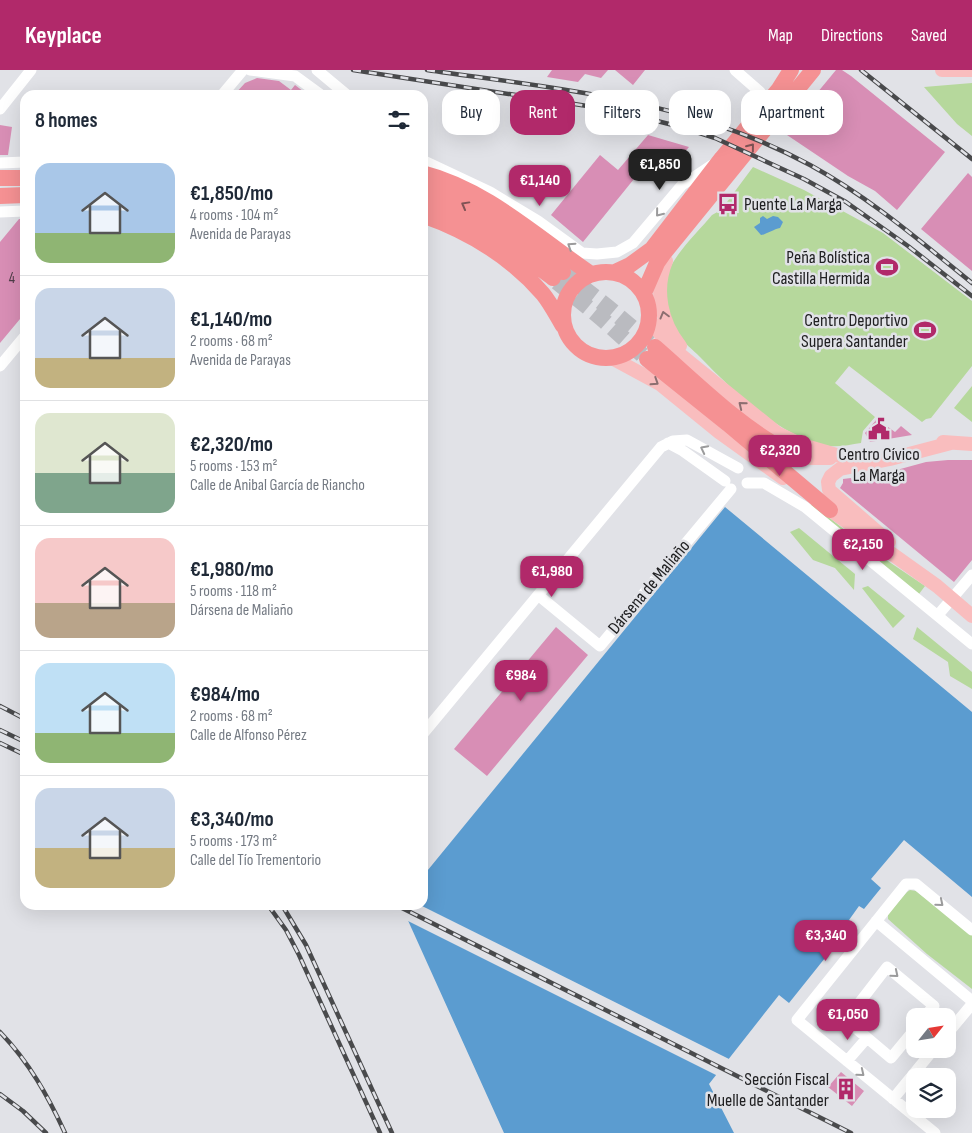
<!DOCTYPE html>
<html lang="en">
<head>
<meta charset="utf-8">
<style>
  :root { --surface:#fff; --page:#f2f2f3; --text:#1f2937; --muted:#747a83; --line:#e0e1e3; --accent:#b1296a }
  body { margin:0; font-family:"Sofia Sans Condensed",sans-serif; background:var(--page); color:var(--text); height:100vh; display:flex; flex-direction:column; font-size:19px; white-space:nowrap }
  * { box-sizing:border-box; margin:0 }
  p { font-size:16px; color:var(--muted) }
  .icon { flex:none; width:28px; height:28px; fill:none; stroke:currentColor; stroke-width:2; stroke-linecap:round; stroke-linejoin:round }
  .map { position:relative; flex:1; overflow:hidden }
  .details { position:absolute; left:20px; top:20px; width:408px; height:820px; display:flex; flex-direction:column; background:var(--surface); border-radius:15px; box-shadow:0 5px 20px #0002 }
  .details>* { flex:none }
  .top-card { position:absolute; left:442px; top:20px; width:454px; height:45px; display:flex; gap:10px }
  .needle { width:32px; rotate:60deg }
  .controls { position:absolute; left:906px; top:938px; display:grid; gap:10px }
  .controls a { display:grid; place-items:center; width:50px; height:50px; border-radius:10px; background:var(--surface); box-shadow:0 5px 20px #0002; font-size:25px }
  .price { position:absolute; translate:-50% -42px; padding:0 11px; border-radius:10px; background:var(--accent); color:#fff; font-size:16px; line-height:32px; filter:drop-shadow(0 1px 2px #0008) }
  .price::after { content:''; position:absolute; left:50%; top:30px; width:15px; height:11px; margin-left:-8px; background:inherit; clip-path:polygon(0 0,100% 0,50% 100%) }
  .price.current { background:#222; color:#fff }
  ul { padding:0; list-style:none }
  li { display:flex; align-items:center; gap:15px; height:125px; padding:0 15px }
  li+li { border-top:1px solid var(--line) }
  li span { display:grid; place-items:center; flex:none; width:140px; height:100px; border-radius:15px; color:#555 }
  li>.icon { margin-inline-start:auto }
  span .icon { width:60px; height:60px; fill:#fffc; stroke-width:1 }
  li b { font-size:21px }
  h2 { display:flex; justify-content:space-between; align-items:center; height:60px; padding:0 15px; font-size:21px }
  .chip { padding:0 18px; border-radius:15px; background:var(--surface); box-shadow:0 5px 20px #0002; font-size:18px; line-height:45px }
  .chip.current { background:var(--accent); color:#fff }
  header { display:flex; align-items:center; gap:30px; box-sizing:border-box; height:70px; padding:0 25px; background:var(--accent); color:#fff }
  header strong { font-size:24px }
  nav { display:flex; gap:28px; margin-inline-start:auto; font-size:18px }
  .map>svg:first-child { display:block }
</style>
</head>
<body>
<header>
<strong>Keyplace</strong>
<nav><a>Map</a><a>Directions</a><a>Saved</a></nav>
</header>
<div class="map">
<svg width="972" height="1063" viewBox="0 0 972 1063">
  <rect width="100%" height="100%" fill="#e1e2e7"/>
  <path fill="#b6d89c" d="M 972,13 L 972,66 L 957,54 L 924,17 Z
    M 753,97 L 804,120 L 883,163 L 972,231 L 972,296 L 931,348 L 926,349 L 922,352 L 849,296 L 835,313 L 875,347 L 863,361 L 861,373 C 848,375 836,378 823,375 C 777,364 732,320 700,287 C 693,280 684,273 679,265 C 670,250 662,224 667,206 C 672,186 699,161 712,145 L 721,140 Z
    M 972,316 L 972,352 L 954,338 Z
    M 812,434 L 864,475 L 925,516 L 919,524 L 810,436 Z
    M 799,458 L 855,504 L 854,520 L 835,498 L 813,490 L 790,462 Z
    M 868,516 L 905,546 L 893,558 L 862,518 Z
    M 917,557 L 972,602 L 972,619 L 950,606 L 948,592 L 913,569 Z
    M 910,820 L 916,821 L 972,865 L 972,919 L 927,884 L 888,849 L 888,844 L 907,822 Z"/>
  <path fill="#5b9cd0" d="M 763,146 L 767,149 L 773,146 L 778,147 L 783,152 L 780,158 C 774,159 765,165 761,165 L 754,157 L 760,153 L 760,148 Z
    M 725,437 L 972,642 L 972,827 L 904,770 L 871,809 L 881,818 L 864,839 L 859,836 L 849,850 L 853,853 L 789,933 L 779,925 L 709,1014 L 734,1063 L 504,1063 L 401,835 L 422,835 L 423,806 Z"/>
  <path fill="#e1e2e7" d="M 399,835 L 420,835 L 731,990 L 718,1006 L 406,850 Z"/>
  <path fill="#d88eb5" d="M 552,0 L 608,0 L 601,8 L 585,4 L 578,12 L 547,7 Z
    M 615,0 L 645,0 L 633,15 Z
    M 836,0 L 842,0 L 851,6 L 945,82 L 897,140 L 875,121 L 848,106 L 784,63 Z
    M 257,8 L 279,11 L 291,20 L 295,15 L 308,25 L 234,25 L 245,13 Z
    M 0,55 L 12,57 L 8,85 L 0,85 Z
    M 648,65 L 689,77 L 660,111 L 659,110 L 656,113 L 651,106 L 649,109 L 638,104 L 583,172 L 551,145 L 600,85 L 618,100 Z
    M 968,103 L 972,107 L 972,201 L 921,159 Z
    M 19,149 L 25,149 L 25,243 L 0,273 L 0,172 Z
    M 877,349 L 895,362 L 901,356 L 912,365 L 870,372 L 865,363 Z
    M 948,390 L 972,390 L 972,490 L 954,512 L 840,418 L 843,413 L 843,409 L 851,408 L 852,410 L 871,407 L 926,392 Z
    M 556,557 L 588,585 L 487,706 L 454,679 Z
    M 841,1002 L 864,1021 L 852,1036 L 828,1017 Z"/>
  <g fill="none" stroke-linecap="round" stroke-linejoin="round">
    <path stroke="#babbc0" stroke-width="16" stroke-dasharray="16 8" stroke-linecap="butt" d="M 563,202 L 609,238 L 655,277
      M 557,212 L 601,248 L 647,289"/>
    <path stroke="#fff" stroke-width="11" d="M 250,0 L 295,6 L 321,25
      M 317,0 L 347,25
      M 735,0 L 760,22 L 764,38
      M 222,25 L 243,0
      M 0,39 L 31,0
      M 422,90 L 490,122 L 538,151 L 582,183 L 597,184 L 617,182 L 633,173 L 682,115 L 712,95
      M 0,93 L 25,92
      M 0,142 L 25,141
      M 0,296 L 25,266
      M 668,373 L 683,381 L 725,411
      M 747,413 L 764,413 L 805,437 L 972,574
      M 538,525 L 600,576 L 731,419
      M 938,545 L 972,505
      M 422,665 L 661,377 L 673,371 L 687,370 L 738,398
      M 876,851 L 972,931
      M 915,959 L 891,988 L 846,950 L 887,897 L 934,936 L 925,946
      M 948,963 L 972,934
      M 847,991 L 867,968
      M 893,1029 L 934,979
      M 935,1063 L 797,950 L 906,814 L 916,814 L 972,860"/>
    <path stroke="#f9bdbe" stroke-width="14" d="M 942,0 L 972,0
      M 666,191 C 654,220 661,252 680,276
      M 650,251 L 672,278 L 777,363 L 802,375 L 847,388
      M 612,288 L 660,314 L 719,362 L 783,408
      M 943,372 L 972,374
      M 787,381 L 811,388 L 830,388
      M 822,434 L 937,516 L 972,546
      M 889,472 L 829,420 L 828,412 L 831,406 L 840,399 L 890,389 L 951,373"/>
    <path stroke="#f59193" stroke-width="16" d="M 422,103 C 486,119 538,168 591,204
      M 0,108 L 25,108
      M 422,118 L 461,132 L 507,159 L 563,202
      M 0,126 L 25,125
      M 422,130 C 474,147 510,176 553,208
      M 422,145 C 468,161 511,187 543,224 C 551,234 557,246 563,256
      M563 245a43 43 0 1 1 86 0a43 43 0 1 1-86 0Z
      M 615,202 L 630,195 L 652,179 L 722,88 L 779,19 L 791,0
      M 644,223 L 657,193 L 664,183 L 813,0
      M 655,277 C 693,310 743,360 787,381
      M 647,289 L 728,354 L 830,440"/>
    <g stroke="#494a4c" stroke-width="4.5">
      <path id="rail" d="M 353,0 L 613,40 L 681,57 L 715,68 L 804,109 L 846,132 L 908,176 L 972,226
        M 427,0 C 558,19 691,30 810,95 C 869,127 920,171 972,213
        M 861,0 L 972,89
        M 0,636 L 25,649
        M 0,660 L 25,672
        M 0,673 L 25,685
        M 268,835 L 286,860 L 299,885 L 380,1063
        M 282,835 L 306,875 L 392,1063
        M 396,835 L 851,1063
        M 0,962 C 29,992 48,1026 65,1063
        M 0,1024 L 23,1041 L 46,1063"/>
    </g>
    <use href="#rail" stroke="#e1e2e7" stroke-width="2.5" stroke-dasharray="8" stroke-linecap="butt"/>
  </g>
  <defs><path id="oneway-chevron" d="M-2-3.5L2.5 0L-2 3.5" fill="none" stroke-width="1.6" stroke-linecap="round" stroke-linejoin="round" transform="scale(1.25)"/></defs>
  <g stroke="#805355">
    <use href="#oneway-chevron" transform="translate(751 77) rotate(-51)"/>
    <use href="#oneway-chevron" transform="translate(465 135) rotate(-151)"/>
  </g>
  <g stroke="#9b9b9c">
    <use href="#oneway-chevron" transform="translate(659 143) rotate(129)"/>
    <use href="#oneway-chevron" transform="translate(571 176) rotate(-147)"/>
    <use href="#oneway-chevron" transform="translate(704 379) rotate(-153)"/>
    <use href="#oneway-chevron" transform="translate(940 833) rotate(40)"/>
    <use href="#oneway-chevron" transform="translate(895 904) rotate(40)"/>
    <use href="#oneway-chevron" transform="translate(861 1003) rotate(39)"/>
  </g>
  <g stroke="#8c6e70">
    <use href="#oneway-chevron" transform="translate(664 245) rotate(-105)"/>
    <use href="#oneway-chevron" transform="translate(655 312) rotate(33)"/>
    <use href="#oneway-chevron" transform="translate(742 335) rotate(-141)"/>
  </g>
  <defs>
    <g id="bus-bare" transform="scale(1.725)"><path d="M-5-6H5V4H4V6H2V4H-2V6H-4V4H-5ZM-3.5-4V0h7V-4ZM-3.5 1.2v1.5H-2V1.2ZM2 1.2v1.5H3.5V1.2Z" fill="#b1296a" stroke="#e1e2e7" stroke-width="2.5" paint-order="stroke"/></g>
    <g id="stadium-bare" transform="scale(1.725)"><path d="M0-5a6.5 5 0 1 0 0 10a6.5 5 0 1 0 0-10ZM-3.5-1.8h7v3.6h-7Z" fill="#b1296a" stroke="#e1e2e7" stroke-width="2.5" paint-order="stroke"/></g>
    <g id="civic-bare" transform="scale(1.725)"><path d="M-.6-6.5H3V-4.5H.6V-3L4-1V1h2V6H-6V1h2V-1L-.6-3ZM-1.2 2.5V6h2.4V2.5Z" fill="#b1296a" stroke="#e1e2e7" stroke-width="2.5" paint-order="stroke"/></g>
    <g id="building-bare" transform="scale(1.725)"><path d="M-4-6H4V6H1V3H-1V6H-4ZM-2.5-4.3h1.7v1.8h-1.7ZM.8-4.3h1.7v1.8H.8ZM-2.5-1h1.7V.8h-1.7ZM.8-1h1.7V.8H.8Z" fill="#b1296a" stroke="#e1e2e7" stroke-width="2.5" paint-order="stroke"/></g>
  </defs>
  <g fill-rule="evenodd">
    <use href="#bus-bare" x="728" y="134"/>
    <use href="#stadium-bare" x="887" y="197"/>
    <use href="#stadium-bare" x="925" y="260"/>
    <use href="#civic-bare" x="879" y="359"/>
    <use href="#building-bare" x="846" y="1019"/>
  </g>
  <g text-anchor="middle" dominant-baseline="central" stroke-width="5" stroke-linejoin="round" paint-order="stroke">
    <g font-size="15" fill="#4e3c47">
      <text x="12" y="208">4</text>
    </g>
    <g font-size="18" fill="#202022" stroke="#e1e2e7" text-anchor="end">
      <text x="744" y="134" text-anchor="start">Puente La Marga</text>
      <text x="870" y="187">Peña Bolística<tspan x="870" dy="21">Castilla Hermida</tspan></text>
      <text x="908" y="250">Centro Deportivo<tspan x="908" dy="21">Supera Santander</tspan></text>
      <text x="879" y="384" text-anchor="middle">Centro Cívico<tspan x="879" dy="21">La Marga</tspan></text>
      <text x="829" y="1009">Sección Fiscal<tspan x="829" dy="21">Muelle de Santander</tspan></text>
    </g>
    <g font-size="18" fill="#202022" stroke="#e1e2e7">
      <text transform="translate(649 517) rotate(-50)">Dársena de Maliaño</text>
    </g>
  </g>
</svg>
<div class="controls">
<a><svg class="needle" viewBox="-14 -14 28 28"><path d="M0-13l5 13h-10z" fill="#e53935"/><path d="M0 13l5-13h-10z" fill="#747a83"/></svg></a>
<a><svg class="icon" aria-label="layers" viewBox="0 0 24 24"><path d="M12 4l9 5-9 5-9-5zM3 14l9 5 9-5"/></svg></a>
</div>
<b class="price current" style="left:660px;top:121px">€1,850</b>
<b class="price" style="left:540px;top:137px">€1,140</b>
<b class="price" style="left:780px;top:407px">€2,320</b>
<b class="price" style="left:863px;top:501px">€2,150</b>
<b class="price" style="left:552px;top:528px">€1,980</b>
<b class="price" style="left:521px;top:632px">€984</b>
<b class="price" style="left:826px;top:892px">€3,340</b>
<b class="price" style="left:848px;top:971px">€1,050</b>
<div class="top-card">
<a class="chip">Buy</a>
<a class="chip current">Rent</a>
<a class="chip">Filters</a>
<a class="chip">New</a>
<a class="chip">Apartment</a>
</div>
<section class="details">
<h2>8 homes<svg class="icon" aria-label="filters" viewBox="0 0 24 24"><path d="M4 7h16M4 17h16"/><circle cx="9" cy="7" r="2"/><circle cx="15" cy="17" r="2"/></svg></h2>
<ul>
<li><span style="background:linear-gradient(#a9c7e8 70%,#8fb573 0)"><svg class="icon" aria-label="home" viewBox="0 0 24 24"><path d="M3 11l9-7 9 7M6 9v11h12V9"/></svg></span><div><b>€1,850/mo</b><p>4 rooms · 104 m²</p><p>Avenida de Parayas</p></div></li>
<li><span style="background:linear-gradient(#c9d6e8 70%,#c2b280 0)"><svg class="icon" aria-label="home" viewBox="0 0 24 24"><path d="M3 11l9-7 9 7M6 9v11h12V9"/></svg></span><div><b>€1,140/mo</b><p>2 rooms · 68 m²</p><p>Avenida de Parayas</p></div></li>
<li><span style="background:linear-gradient(#dfe7d0 60%,#7fa58c 0)"><svg class="icon" aria-label="home" viewBox="0 0 24 24"><path d="M3 11l9-7 9 7M6 9v11h12V9"/></svg></span><div><b>€2,320/mo</b><p>5 rooms · 153 m²</p><p>Calle de Anibal García de Riancho</p></div></li>
<li><span style="background:linear-gradient(#f6c9c9 65%,#b9a48a 0)"><svg class="icon" aria-label="home" viewBox="0 0 24 24"><path d="M3 11l9-7 9 7M6 9v11h12V9"/></svg></span><div><b>€1,980/mo</b><p>5 rooms · 118 m²</p><p>Dársena de Maliaño</p></div></li>
<li><span style="background:linear-gradient(#bfe0f5 70%,#8fb573 0)"><svg class="icon" aria-label="home" viewBox="0 0 24 24"><path d="M3 11l9-7 9 7M6 9v11h12V9"/></svg></span><div><b>€984/mo</b><p>2 rooms · 68 m²</p><p>Calle de Alfonso Pérez</p></div></li>
<li><span style="background:linear-gradient(#c9d6e8 60%,#c2b280 0)"><svg class="icon" aria-label="home" viewBox="0 0 24 24"><path d="M3 11l9-7 9 7M6 9v11h12V9"/></svg></span><div><b>€3,340/mo</b><p>5 rooms · 173 m²</p><p>Calle del Tío Trementorio</p></div></li>
</ul>
</section>
</div>
</body>
</html>
